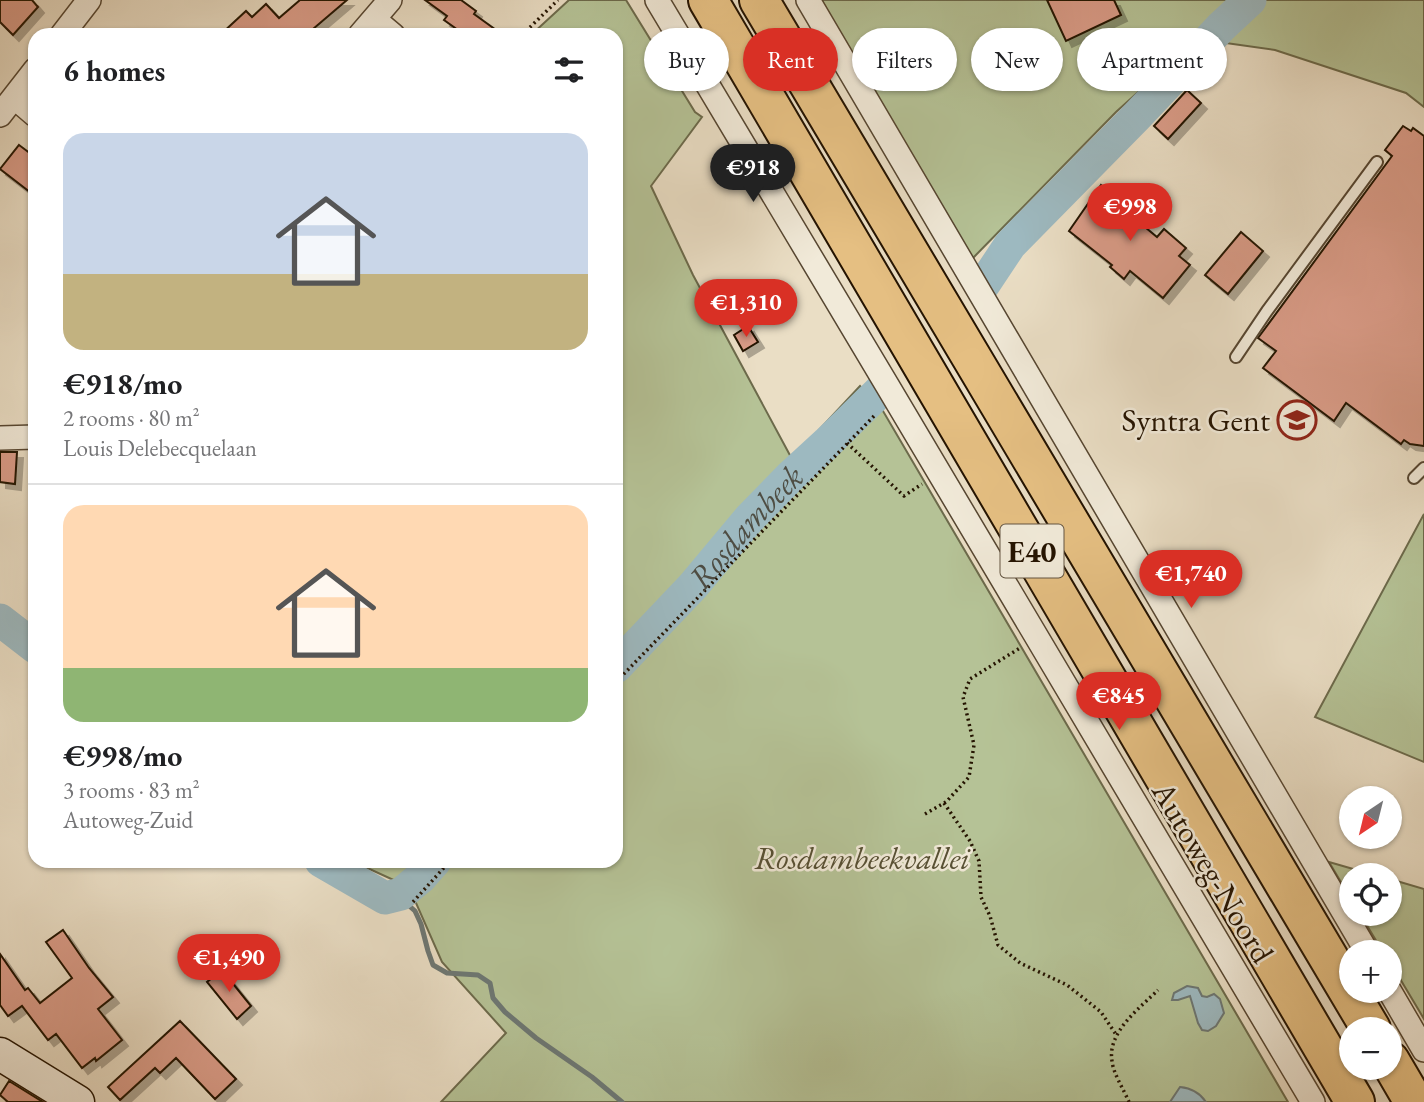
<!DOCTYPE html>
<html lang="en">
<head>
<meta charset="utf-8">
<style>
  :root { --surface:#fff; --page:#f6f6f6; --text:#202124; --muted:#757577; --line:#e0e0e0; --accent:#d93025 }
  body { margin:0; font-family:"EB Garamond",serif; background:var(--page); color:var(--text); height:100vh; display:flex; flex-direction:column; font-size:26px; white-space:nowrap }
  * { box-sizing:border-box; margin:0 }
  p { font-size:23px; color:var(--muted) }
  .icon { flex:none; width:38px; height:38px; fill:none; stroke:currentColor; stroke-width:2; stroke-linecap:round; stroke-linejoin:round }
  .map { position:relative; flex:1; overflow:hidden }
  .side { position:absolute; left:28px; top:28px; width:595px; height:840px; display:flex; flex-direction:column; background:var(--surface); border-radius:21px; box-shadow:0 2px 5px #0004 }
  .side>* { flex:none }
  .hud { position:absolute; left:644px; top:28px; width:665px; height:63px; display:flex; gap:14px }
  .needle { width:46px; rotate:215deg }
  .fabs { position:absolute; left:1339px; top:786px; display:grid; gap:14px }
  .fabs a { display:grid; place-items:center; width:63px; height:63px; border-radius:50%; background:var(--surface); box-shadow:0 2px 5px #0004; font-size:35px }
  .price { position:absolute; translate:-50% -60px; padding:0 16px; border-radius:24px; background:var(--accent); color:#fff; font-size:23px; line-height:46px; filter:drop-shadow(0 2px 4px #0008) }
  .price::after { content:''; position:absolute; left:50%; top:42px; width:21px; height:16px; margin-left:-10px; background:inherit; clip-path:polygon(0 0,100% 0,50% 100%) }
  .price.active { background:#222; color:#fff }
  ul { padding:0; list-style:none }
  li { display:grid; align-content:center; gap:14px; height:371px; padding:0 35px }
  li+li { border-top:2px solid var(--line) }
  li span { display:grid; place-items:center; height:217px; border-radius:21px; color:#555 }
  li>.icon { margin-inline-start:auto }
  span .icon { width:126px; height:126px; fill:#fffc; stroke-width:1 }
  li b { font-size:30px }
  h2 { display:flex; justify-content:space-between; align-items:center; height:84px; padding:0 35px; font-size:30px }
  .chip { padding:0 24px; border-radius:32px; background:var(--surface); box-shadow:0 2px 5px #0004; font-size:24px; line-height:63px }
  .chip.active { background:var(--accent); color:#fff }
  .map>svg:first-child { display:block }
</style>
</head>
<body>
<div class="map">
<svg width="1424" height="1102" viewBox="0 0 1424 1102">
  <defs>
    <filter id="shadow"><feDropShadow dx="6" dy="6" stdDeviation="0" flood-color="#0004"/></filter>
  </defs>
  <rect width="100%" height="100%" fill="#eadec5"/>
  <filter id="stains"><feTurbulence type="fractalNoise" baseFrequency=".00286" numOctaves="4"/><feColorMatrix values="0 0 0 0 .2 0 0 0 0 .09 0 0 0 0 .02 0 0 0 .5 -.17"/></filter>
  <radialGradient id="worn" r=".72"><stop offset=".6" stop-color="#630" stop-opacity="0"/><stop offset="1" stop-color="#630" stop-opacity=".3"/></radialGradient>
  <path fill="#b5c296" stroke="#6c6a4b" stroke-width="2" d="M 569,0 L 626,0 L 695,112 L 702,117 L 651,186 L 693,275 L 792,459 L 860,386 L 883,411 L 1288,1102 L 441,1102 L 506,1033 L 442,962 L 409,887 L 352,861 L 616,861 L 616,35 L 531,35 Z
    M 819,0 L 1424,0 L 1424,107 L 1406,93 L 1275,50 L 1226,43 L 1185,50 L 1116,112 L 972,259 Z
    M 1424,514 L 1424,762 L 1315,717 Z
    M 1329,862 L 1374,875 L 1351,875 L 1351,899 Z
    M 1390,879 L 1424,889 L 1424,1019 L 1390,962 L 1390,952 L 1383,952 L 1360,914 L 1390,914 Z"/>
  <path fill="#9db9c0" stroke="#6d7773" stroke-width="2" d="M 1187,986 L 1198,988 L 1202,996 L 1207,997 L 1214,994 L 1220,999 L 1224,1013 L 1216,1026 L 1208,1031 L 1202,1030 L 1198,1023 L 1190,996 L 1178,1000 L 1172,1000 L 1174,993 Z
    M 1180,1087 C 1191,1088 1200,1093 1206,1102 L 1170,1102 Z"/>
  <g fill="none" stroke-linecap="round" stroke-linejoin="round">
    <path stroke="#6d7773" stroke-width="5" d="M 397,895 L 415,911 L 421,924 L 428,951 L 433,965 L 447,973 L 478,975 L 490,983 L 493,998 L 505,1012 L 536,1038 L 592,1077 L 622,1102"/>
    <g stroke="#9db9c0" stroke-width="33">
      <path d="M 984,284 L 1010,245 L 1137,116 L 1221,27 L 1250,0"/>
      <path d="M 0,620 L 35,647"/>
      <path id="s1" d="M 616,667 L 693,586 L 749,519 L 790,477 L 827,443 L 880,391"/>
      <path d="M 321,861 L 385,898 L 401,894 L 420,878 L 435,861"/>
    </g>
  </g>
  <path fill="#da9c88" stroke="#241300" stroke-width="2" filter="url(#shadow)" d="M 0,0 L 32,0 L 38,7 L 13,35 L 0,22 Z
    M 300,0 L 347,0 L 306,35 L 220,35 L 246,11 L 252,17 L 266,4 L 279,18 Z
    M 425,0 L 461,0 L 476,11 L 474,14 L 503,35 L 465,35 L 444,20 L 447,16 Z
    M 1047,0 L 1114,0 L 1121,15 L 1066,41 Z
    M 1187,90 L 1201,103 L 1168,139 L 1154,126 Z
    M 1403,126 L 1411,131 L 1413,128 L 1424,136 L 1424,446 L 1410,444 L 1404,440 L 1401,444 L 1346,403 L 1334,421 L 1263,368 L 1276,351 L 1258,338 L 1392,156 L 1385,150 Z
    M 19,145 L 35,157 L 35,196 L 0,169 Z
    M 1101,185 L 1130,209 L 1127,212 L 1157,237 L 1164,229 L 1186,248 L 1179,256 L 1190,265 L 1163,298 L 1130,271 L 1124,279 L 1110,267 L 1112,265 L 1069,231 Z
    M 1241,232 L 1263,251 L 1228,294 L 1205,275 Z
    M 748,326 L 758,342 L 743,351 L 734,335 Z
    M 0,452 L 17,452 L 15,484 L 0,482 Z
    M 63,930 L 89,968 L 113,997 L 98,1009 L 122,1040 L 96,1061 L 95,1058 L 82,1068 L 56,1034 L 48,1040 L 22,1006 L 8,1016 L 0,1005 L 0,954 L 25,990 L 28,988 L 40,1003 L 72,978 L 46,942 Z
    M 222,970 L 251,1006 L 237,1019 L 207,982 Z
    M 180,1021 L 236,1079 L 215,1099 L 176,1058 L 160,1073 L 155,1068 L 120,1100 L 108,1087 Z
    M 9,1081 L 43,1102 L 8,1102 L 0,1095 Z"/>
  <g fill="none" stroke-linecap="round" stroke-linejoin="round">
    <g stroke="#564631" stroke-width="14">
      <path id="lane" d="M 1236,357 L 1267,311 L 1377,162
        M 1414,478 L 1424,468"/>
    </g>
    <g stroke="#564631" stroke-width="26">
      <path id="street" d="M 657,0 L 887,385 L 1313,1102
        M 808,0 L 1367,952
        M 374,19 L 393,35
        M 62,35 L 89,0
        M 360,35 L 390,0
        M 14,97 L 35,115
        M 0,115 L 35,70
        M 0,438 L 35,437
        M 1389,990 L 1424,1050"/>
    </g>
    <g stroke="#241300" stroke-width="35">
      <path id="secondary" d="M 0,1054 L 78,1102"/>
    </g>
    <g stroke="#241300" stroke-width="42">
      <path id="highway" d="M 708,0 L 1355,1102
        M 759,0 L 1371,1029
        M 1390,1061 L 1414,1102"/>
    </g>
    <path stroke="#241300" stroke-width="3.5" stroke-dasharray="2 3.5" stroke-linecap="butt" d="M 522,35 L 558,0
      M 847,443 L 904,496 L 922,484
      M 616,682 L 875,415
      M 944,803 L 970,841 L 979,861 L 981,897 L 990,916 L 998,945 L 1020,963 L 1067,985 L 1101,1012 L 1117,1036
      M 925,814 L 946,802 L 969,777 L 974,745 L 963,697 L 970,679 L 1020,648
      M 413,902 L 450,861
      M 1129,1102 C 1124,1090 1113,1073 1112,1061 C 1107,1032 1140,1008 1158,990"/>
    <use href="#lane" stroke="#f1ead9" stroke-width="10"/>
    <use href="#street" stroke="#f1ead9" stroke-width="23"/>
    <use href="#secondary" stroke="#f1ead9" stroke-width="32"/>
    <use href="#highway" stroke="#e5bf82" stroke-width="38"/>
  </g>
  <defs>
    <g id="university-ring" transform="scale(2.0125)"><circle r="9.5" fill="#f1ead9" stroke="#8f2418" stroke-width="1.5"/><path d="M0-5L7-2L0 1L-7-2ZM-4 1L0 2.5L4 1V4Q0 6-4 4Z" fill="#8f2418"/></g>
  </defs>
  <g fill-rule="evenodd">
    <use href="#university-ring" x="1297" y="420"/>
  </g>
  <g text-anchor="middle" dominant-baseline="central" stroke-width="5" stroke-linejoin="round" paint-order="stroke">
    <rect fill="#f1ead9" stroke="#625441" stroke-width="2" x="1000.5" y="524.5" width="63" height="53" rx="5"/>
    <g font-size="30" font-weight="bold" fill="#241300">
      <text x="1032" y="551">E40</text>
    </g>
    <g font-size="32" fill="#241300" stroke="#f1ead9" text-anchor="end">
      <text x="1270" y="420">Syntra Gent</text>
    </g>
    <g font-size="32" font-style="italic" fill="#575034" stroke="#f1ead9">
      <text x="862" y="858">Rosdambeekvallei</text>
    </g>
    <g font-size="32" fill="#241300" stroke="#f1ead9">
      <text transform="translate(1213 872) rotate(59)">Autoweg-Noord</text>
    </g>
    <g font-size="33" font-style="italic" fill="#4e4d43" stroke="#f1ead9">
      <text stroke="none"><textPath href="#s1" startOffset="191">Rosdambeek</textPath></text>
    </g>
  </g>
  <rect width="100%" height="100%" filter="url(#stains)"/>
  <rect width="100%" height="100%" fill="url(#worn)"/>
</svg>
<div class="fabs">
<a><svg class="needle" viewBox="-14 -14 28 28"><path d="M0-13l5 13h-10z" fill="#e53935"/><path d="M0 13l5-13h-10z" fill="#757577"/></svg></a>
<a><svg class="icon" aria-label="locate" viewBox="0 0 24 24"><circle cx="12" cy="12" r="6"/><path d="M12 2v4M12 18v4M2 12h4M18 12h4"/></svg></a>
<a>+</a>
<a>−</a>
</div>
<b class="price active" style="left:753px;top:204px">€918</b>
<b class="price" style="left:1130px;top:243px">€998</b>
<b class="price" style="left:746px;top:339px">€1,310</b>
<b class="price" style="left:1191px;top:610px">€1,740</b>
<b class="price" style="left:1119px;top:732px">€845</b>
<b class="price" style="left:229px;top:994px">€1,490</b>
<div class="hud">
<a class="chip">Buy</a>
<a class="chip active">Rent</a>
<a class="chip">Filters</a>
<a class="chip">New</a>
<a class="chip">Apartment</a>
</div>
<section class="side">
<h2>6 homes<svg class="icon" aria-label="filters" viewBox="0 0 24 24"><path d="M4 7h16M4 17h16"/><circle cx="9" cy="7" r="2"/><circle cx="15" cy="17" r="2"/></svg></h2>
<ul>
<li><span style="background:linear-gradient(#c9d6e8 65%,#c2b280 0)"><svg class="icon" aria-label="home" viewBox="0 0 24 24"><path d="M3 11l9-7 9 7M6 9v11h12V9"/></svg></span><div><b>€918/mo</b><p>2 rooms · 80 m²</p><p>Louis Delebecquelaan</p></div></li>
<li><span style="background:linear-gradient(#ffd9b3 75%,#8fb573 0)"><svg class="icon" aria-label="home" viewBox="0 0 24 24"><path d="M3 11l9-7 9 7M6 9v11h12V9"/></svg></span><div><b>€998/mo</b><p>3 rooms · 83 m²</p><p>Autoweg-Zuid</p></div></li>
</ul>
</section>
</div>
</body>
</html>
